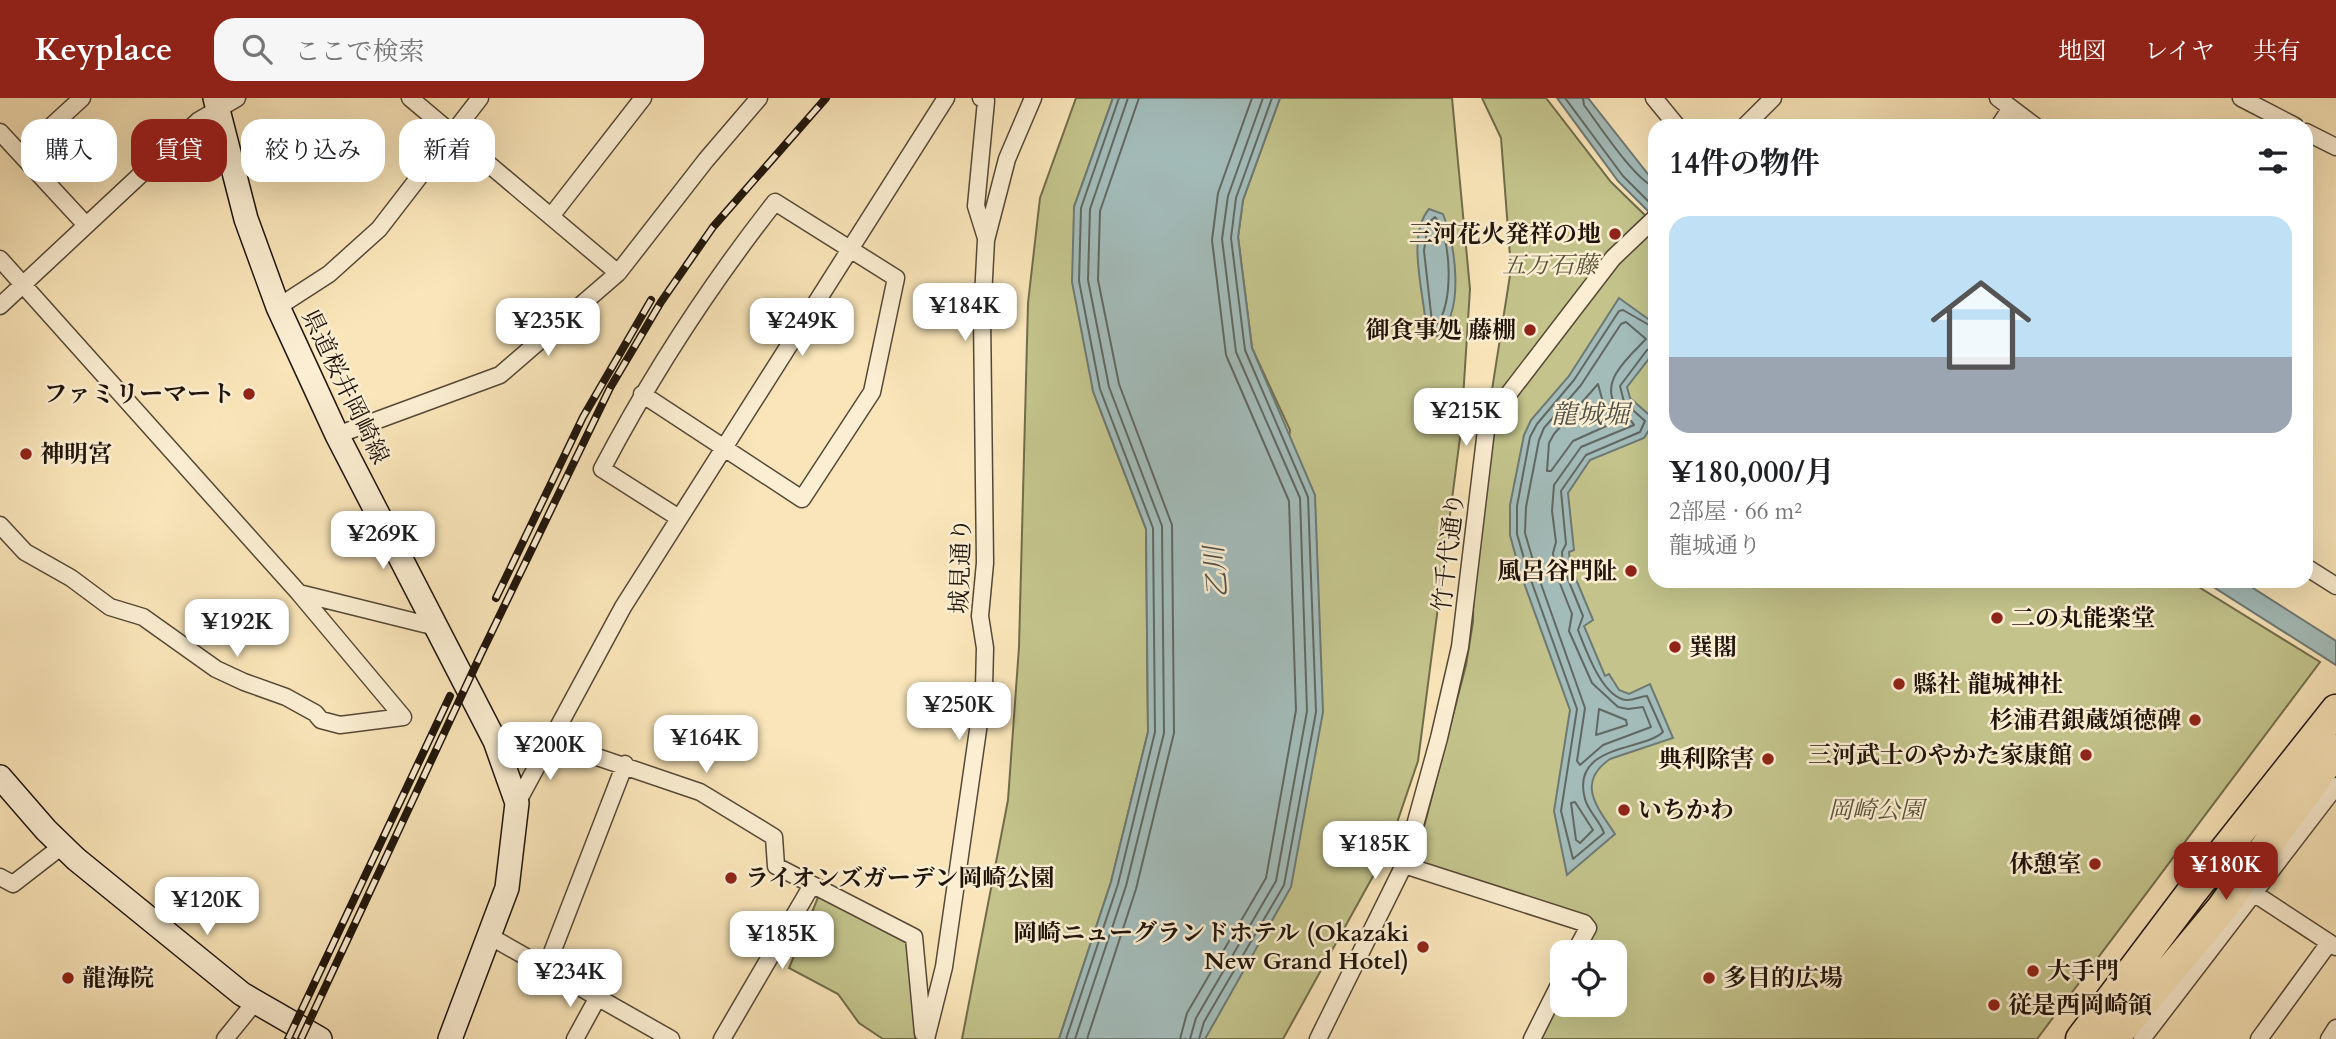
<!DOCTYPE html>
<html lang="ja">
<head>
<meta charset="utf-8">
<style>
  :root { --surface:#fff; --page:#f6f6f6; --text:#202124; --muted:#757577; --line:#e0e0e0; --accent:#8f2418 }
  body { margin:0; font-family:Cardo,"Noto Serif JP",serif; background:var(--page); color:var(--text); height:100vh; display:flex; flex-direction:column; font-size:26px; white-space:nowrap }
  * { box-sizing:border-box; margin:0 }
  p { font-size:23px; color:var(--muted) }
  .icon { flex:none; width:38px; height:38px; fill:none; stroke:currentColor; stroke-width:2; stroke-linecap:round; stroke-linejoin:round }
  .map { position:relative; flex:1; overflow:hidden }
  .details { position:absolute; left:1648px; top:21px; width:665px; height:469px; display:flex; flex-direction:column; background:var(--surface); border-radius:21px; box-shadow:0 7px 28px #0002 }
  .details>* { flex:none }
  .top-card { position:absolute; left:21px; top:21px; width:665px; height:63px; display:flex; gap:14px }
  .tools { position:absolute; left:1550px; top:842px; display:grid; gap:14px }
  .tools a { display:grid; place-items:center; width:77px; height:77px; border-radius:14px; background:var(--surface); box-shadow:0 7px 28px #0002; font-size:35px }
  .price { position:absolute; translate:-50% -60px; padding:0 16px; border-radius:14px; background:#fff; color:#222; font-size:23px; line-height:46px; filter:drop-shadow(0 2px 4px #0008) }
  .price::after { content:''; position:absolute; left:50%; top:42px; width:21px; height:16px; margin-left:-10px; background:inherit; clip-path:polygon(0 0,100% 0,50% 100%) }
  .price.current { background:var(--accent); color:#fff }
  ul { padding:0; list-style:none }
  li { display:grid; align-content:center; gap:14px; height:371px; padding:0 21px }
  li+li { border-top:2px solid var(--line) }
  li span { display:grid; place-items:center; height:217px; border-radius:21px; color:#555 }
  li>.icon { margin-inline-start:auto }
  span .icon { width:126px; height:126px; fill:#fffc; stroke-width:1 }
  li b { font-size:30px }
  h2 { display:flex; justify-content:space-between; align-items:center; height:84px; padding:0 21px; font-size:30px }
  .chip { padding:0 24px; border-radius:21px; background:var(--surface); box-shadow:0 7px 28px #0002; font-size:24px; line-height:63px }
  .chip.current { background:var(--accent); color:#fff }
  header { display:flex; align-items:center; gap:42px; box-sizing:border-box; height:98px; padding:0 35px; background:var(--accent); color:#fff }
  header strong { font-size:33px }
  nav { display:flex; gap:38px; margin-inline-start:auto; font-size:24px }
  .search { width:490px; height:63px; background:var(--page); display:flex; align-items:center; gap:18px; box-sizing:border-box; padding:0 24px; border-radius:21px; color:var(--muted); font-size:26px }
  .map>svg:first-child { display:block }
</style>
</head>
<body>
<header>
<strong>Keyplace</strong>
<div class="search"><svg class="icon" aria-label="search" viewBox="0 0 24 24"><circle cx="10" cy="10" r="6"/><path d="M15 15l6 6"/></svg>ここで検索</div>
<nav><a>地図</a><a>レイヤ</a><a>共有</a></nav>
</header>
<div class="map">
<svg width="2336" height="941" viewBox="0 0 2336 941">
  <rect width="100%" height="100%" fill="#f9e5b9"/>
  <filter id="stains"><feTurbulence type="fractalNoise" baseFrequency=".00286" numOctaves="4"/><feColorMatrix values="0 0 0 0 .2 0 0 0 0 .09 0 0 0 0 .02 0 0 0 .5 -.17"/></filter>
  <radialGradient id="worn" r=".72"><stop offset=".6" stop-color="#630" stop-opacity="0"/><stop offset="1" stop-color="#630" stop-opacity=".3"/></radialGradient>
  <path fill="#c3c38b" stroke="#716c4a" stroke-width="2" d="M 1076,0 L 1113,0 L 1074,109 L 1093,293 L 1146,431 L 1148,634 L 1111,784 L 1059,941 L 962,941 L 1008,702 L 1019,549 L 1028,205 L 1040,100 Z
    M 1280,0 L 1452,0 L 1470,191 L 1461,332 L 1418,663 L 1388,751 L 1283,941 L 1205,941 L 1210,928 L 1290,332 L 1252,250 L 1238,139 L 1243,102 Z
    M 1482,0 L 1546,0 L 1611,84 L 1655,127 L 1656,483 L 2189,483 L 2320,564 L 2037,941 L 1541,941 L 1563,897 L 1563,906 L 1615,906 L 1615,854 L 1585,854 L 1591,839 L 1589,820 L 1420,765 L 1416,760 L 1466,567 L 1473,524 L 1474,457 L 1492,327 L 1491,298 L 1511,171 L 1501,40 Z
    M 819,797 L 913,848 L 915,941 L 883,941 L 859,925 L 838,896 L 789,870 Z"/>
  <path fill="#a3bcba" stroke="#6e7974" stroke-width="2" d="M 1113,0 L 1280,0 L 1243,102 L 1238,139 L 1252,250 L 1315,397 L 1323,614 L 1291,789 L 1205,941 L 1059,941 L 1111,784 L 1148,634 L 1146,431 L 1093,293 L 1072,184 L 1074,109 Z
    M 1557,0 L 1588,0 L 1655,85 L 1655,120 L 1618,83 Z
    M 1429,111 L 1443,116 C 1455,147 1466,214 1437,238 L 1426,229 C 1424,195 1406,138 1429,111 Z
    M 1619,200 L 1655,226 L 1655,253 L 1627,289 L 1630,300 L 1655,322 L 1644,340 L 1590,362 L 1568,395 L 1574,452 L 1569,454 L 1570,467 L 1593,522 L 1584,528 L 1605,578 L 1609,576 L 1619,592 L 1629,596 L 1650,586 L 1673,640 L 1610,661 C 1575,685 1598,710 1615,736 L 1567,777 L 1554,713 L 1570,612 L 1520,474 L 1510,437 L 1510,407 L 1524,337 L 1531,322 L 1569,278 Z
    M 2204,483 L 2242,483 L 2336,543 L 2336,567 Z"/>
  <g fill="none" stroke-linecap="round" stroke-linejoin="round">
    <path stroke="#616862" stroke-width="2" d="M 1565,0 L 1623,78 L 1655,110
      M 1583,0 L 1584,7 C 1596,23 1638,87 1656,89
      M 1435,119 C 1452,138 1454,209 1436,227 L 1432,224 L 1424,153 L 1428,125 Z
      M 1626,224 L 1646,241 C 1631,257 1600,282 1615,306 C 1620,315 1630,319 1634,327 L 1581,349 L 1554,387 L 1552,413 L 1556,444 L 1553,455 L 1555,473 L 1572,516 L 1569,533 L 1592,585 L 1618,609 L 1628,611 L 1643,609 L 1651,629 L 1603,647 L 1580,667 L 1577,663 L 1585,610 L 1535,469 L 1525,435 L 1526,409 L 1539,342 L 1544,330 L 1581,287 L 1621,226 Z
      M 1656,231 L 1623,212 L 1619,213 L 1574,282 L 1537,326 L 1530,339 L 1517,408 L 1517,436 L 1527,471 L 1577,611 L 1561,713 L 1573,761 L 1604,735 C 1600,723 1588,713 1585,701 C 1570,646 1644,653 1663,634 L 1647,598 C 1640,598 1633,603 1626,602 C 1602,599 1586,552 1578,532 L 1583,518 L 1563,469 L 1562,454 L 1566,446 L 1561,393 L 1586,357 L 1640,334 L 1645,323 L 1624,304 L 1620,288 L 1647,252 L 1656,249
      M 1598,286 L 1604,308 L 1613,325 L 1573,343 L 1551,373 L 1547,373 L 1549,345 L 1554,336 Z
      M 1599,611 L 1626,622 L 1627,627 L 1596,637 Z
      M 1575,704 L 1593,732 L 1580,745 L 1576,742 L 1571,705 Z
      M 1066,941 L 1118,786 L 1155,634 L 1153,430 L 1100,291 L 1079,183 L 1081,110 L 1119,0
      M 1075,941 L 1126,788 L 1164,635 L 1162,428 L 1109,289 L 1088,182 L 1090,111 L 1128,0
      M 1087,941 L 1136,791 L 1174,635 L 1172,427 L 1119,286 L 1098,182 L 1100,113 L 1139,0
      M 1180,941 L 1187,915 L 1266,780 L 1296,612 L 1289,403 L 1226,257 L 1212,142 L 1218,95 L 1252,0
      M 1190,941 L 1196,920 L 1276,783 L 1307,613 L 1300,400 L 1236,254 L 1222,141 L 1228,98 L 1263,0
      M 1199,941 L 1204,924 L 1284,787 L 1316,614 L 1308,399 L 1245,252 L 1231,140 L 1236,100 L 1272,0"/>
    <g stroke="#564836" stroke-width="19">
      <path id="street" d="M 981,0 L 986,3 L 976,108 L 986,140
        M 1654,0 L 1677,28
        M 1998,0 L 2035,28
        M 2241,0 L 2295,28
        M 1745,28 L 1773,0
        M 1999,28 L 2011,10
        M 0,34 L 86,127
        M 2306,34 L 2336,49
        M 21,56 L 82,0
        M 552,117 L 643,0
        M 0,161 L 299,495 L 403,619 L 340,627 L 321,622 L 315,615 L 286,599 L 244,584 L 216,571 L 143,519 L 110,509 L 71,480 L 25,454 L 0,427
        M 618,175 L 706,62 L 759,0
        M 0,208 L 198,23 L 237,0
        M 278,209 L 329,176 L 379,131 L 480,0
        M 642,296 L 802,401 L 872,294 L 896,180 L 775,104 C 709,188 652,276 602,371 L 679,420
        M 337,337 L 500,277 L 618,175 L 410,0
        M 2306,469 L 2336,488
        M 299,495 L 436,529
        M 553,644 L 700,694 L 774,739 L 776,768 L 914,839 L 923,935
        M 517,705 L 623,509 L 946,0
        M 1404,767 L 1584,825 L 1588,830 L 1575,854
        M 0,779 L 13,786 L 62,748
        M 2246,800 L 2255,796 L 2336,849
        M 491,839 L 671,941
        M 546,870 L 625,666
        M 225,941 L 255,904
        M 575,941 L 598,899
        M 722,941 L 812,787
        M 926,941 L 944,869 L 984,590 L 985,550 L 980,518 L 985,465 L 982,218 L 986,142 L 1007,61 L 1033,0
        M 1318,941 L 1404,767 L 1439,640 L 1460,549 L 1487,324 L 1613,160 L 1656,119
        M 1532,941 L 1563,879
        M 2142,941 L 2336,688
        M 2259,941 L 2329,845
        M 2329,941 L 2336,930"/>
    </g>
    <g stroke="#1f140a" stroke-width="26">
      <path id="secondary" d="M 215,0 L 246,121 L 278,209 L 337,337 L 495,643 L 517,705 L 507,790 L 450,941
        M 0,679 L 46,732 L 76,761 L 242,896 L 320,941"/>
    </g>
    <g stroke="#1f140a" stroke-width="33">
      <path id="highway" d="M 2081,941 L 2191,795 L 2336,612
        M 2113,941 L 2222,810 L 2336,652"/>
    </g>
    <use href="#street" stroke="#fbeed2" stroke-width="16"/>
    <use href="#secondary" stroke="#fbeed2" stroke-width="23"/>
    <use href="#highway" stroke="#f9e5b9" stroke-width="30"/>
    <g stroke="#1f140a" stroke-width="8">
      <path id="rail" d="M 496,500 L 583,319 L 651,202
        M 288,941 L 450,598
        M 301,941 L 481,556 L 610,290 L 661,204 L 713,129 L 826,0"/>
    </g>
    <use href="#rail" stroke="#fbeed2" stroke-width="5" stroke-dasharray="16" stroke-linecap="butt"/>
  </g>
  <g fill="#8f2418" stroke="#fbeed2" stroke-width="2.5">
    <circle cx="1615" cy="136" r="7"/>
    <circle cx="1530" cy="232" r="7"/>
    <circle cx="249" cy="296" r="7"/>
    <circle cx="26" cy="356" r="7"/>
    <circle cx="1631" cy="473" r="7"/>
    <circle cx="1997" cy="520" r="7"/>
    <circle cx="1675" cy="549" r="7"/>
    <circle cx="1899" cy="586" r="7"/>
    <circle cx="2195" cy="622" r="7"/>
    <circle cx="2086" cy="657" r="7"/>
    <circle cx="1768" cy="661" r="7"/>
    <circle cx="1624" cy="712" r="7"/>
    <circle cx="2095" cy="766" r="7"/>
    <circle cx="731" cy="780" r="7"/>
    <circle cx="1423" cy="849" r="7"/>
    <circle cx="2033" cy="873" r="7"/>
    <circle cx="68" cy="880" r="7"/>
    <circle cx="1709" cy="880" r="7"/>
    <circle cx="1994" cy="907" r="7"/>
  </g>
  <g text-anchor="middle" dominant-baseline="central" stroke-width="5" stroke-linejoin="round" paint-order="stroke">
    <g font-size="24" font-weight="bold" fill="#1f140a" stroke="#fbeed2" text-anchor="start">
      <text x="1601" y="136" text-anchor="end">三河花火発祥の地</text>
      <text x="1516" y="232" text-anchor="end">御食事処 藤棚</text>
      <text x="235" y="296" text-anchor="end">ファミリーマート</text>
      <text x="40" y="356">神明宮</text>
      <text x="1617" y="473" text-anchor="end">風呂谷門阯</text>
      <text x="2011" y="520">二の丸能楽堂</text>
      <text x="1689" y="549">巽閣</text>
      <text x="1913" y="586">縣社 龍城神社</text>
      <text x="2181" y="622" text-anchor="end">杉浦君銀蔵頌徳碑</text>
      <text x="2072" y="657" text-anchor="end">三河武士のやかた家康館</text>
      <text x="1754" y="661" text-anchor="end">典利除害</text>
      <text x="1638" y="712">いちかわ</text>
      <text x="2081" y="766" text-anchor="end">休憩室</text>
      <text x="745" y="780">ライオンズガーデン岡崎公園</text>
      <text x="1409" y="835" text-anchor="end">岡崎ニューグランドホテル (Okazaki<tspan x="1409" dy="28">New Grand Hotel)</tspan></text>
      <text x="2047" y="873">大手門</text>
      <text x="82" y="880">龍海院</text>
      <text x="1723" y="880">多目的広場</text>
      <text x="2008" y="907">従是西岡崎領</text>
    </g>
    <g font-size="24" font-style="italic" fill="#585137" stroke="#fbeed2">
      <text x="1550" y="167">五万石藤</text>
      <text x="1876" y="712">岡崎公園</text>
    </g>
    <g font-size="24" fill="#1f140a" stroke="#fbeed2">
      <text transform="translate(345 289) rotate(64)">県道桜井岡崎線</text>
      <text transform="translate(1449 454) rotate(-83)">竹千代通り</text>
      <text transform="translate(961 468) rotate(-88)">城見通り</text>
    </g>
    <g font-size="26" font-style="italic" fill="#4d4f48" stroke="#fbeed2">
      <text x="1590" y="316">龍城堀</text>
      <text transform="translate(1216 474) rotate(-95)">乙川</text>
    </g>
  </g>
  <rect width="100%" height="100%" filter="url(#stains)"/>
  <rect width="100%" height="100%" fill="url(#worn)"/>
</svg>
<div class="tools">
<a><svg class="icon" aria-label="locate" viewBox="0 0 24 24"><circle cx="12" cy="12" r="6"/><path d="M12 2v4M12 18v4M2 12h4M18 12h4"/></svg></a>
</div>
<b class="price" style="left:965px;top:245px">¥184K</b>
<b class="price" style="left:548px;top:260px">¥235K</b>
<b class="price" style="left:802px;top:260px">¥249K</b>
<b class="price" style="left:1466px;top:350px">¥215K</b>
<b class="price" style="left:383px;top:473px">¥269K</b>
<b class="price" style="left:237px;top:561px">¥192K</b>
<b class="price" style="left:959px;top:644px">¥250K</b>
<b class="price" style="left:706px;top:677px">¥164K</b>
<b class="price" style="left:550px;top:684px">¥200K</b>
<b class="price" style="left:1375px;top:783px">¥185K</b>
<b class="price current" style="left:2226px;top:804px">¥180K</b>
<b class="price" style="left:207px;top:839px">¥120K</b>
<b class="price" style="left:782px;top:873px">¥185K</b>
<b class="price" style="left:570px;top:911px">¥234K</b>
<div class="top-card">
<a class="chip">購入</a>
<a class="chip current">賃貸</a>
<a class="chip">絞り込み</a>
<a class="chip">新着</a>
</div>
<section class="details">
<h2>14件の物件<svg class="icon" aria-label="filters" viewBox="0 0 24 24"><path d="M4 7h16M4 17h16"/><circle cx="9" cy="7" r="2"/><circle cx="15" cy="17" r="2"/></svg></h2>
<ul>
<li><span style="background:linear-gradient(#bfe0f5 65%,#9aa5b1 0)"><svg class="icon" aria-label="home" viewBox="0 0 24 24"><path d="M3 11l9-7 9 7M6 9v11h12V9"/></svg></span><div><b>¥180,000/月</b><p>2部屋 · 66 m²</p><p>龍城通り</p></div></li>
</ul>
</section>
</div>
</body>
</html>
